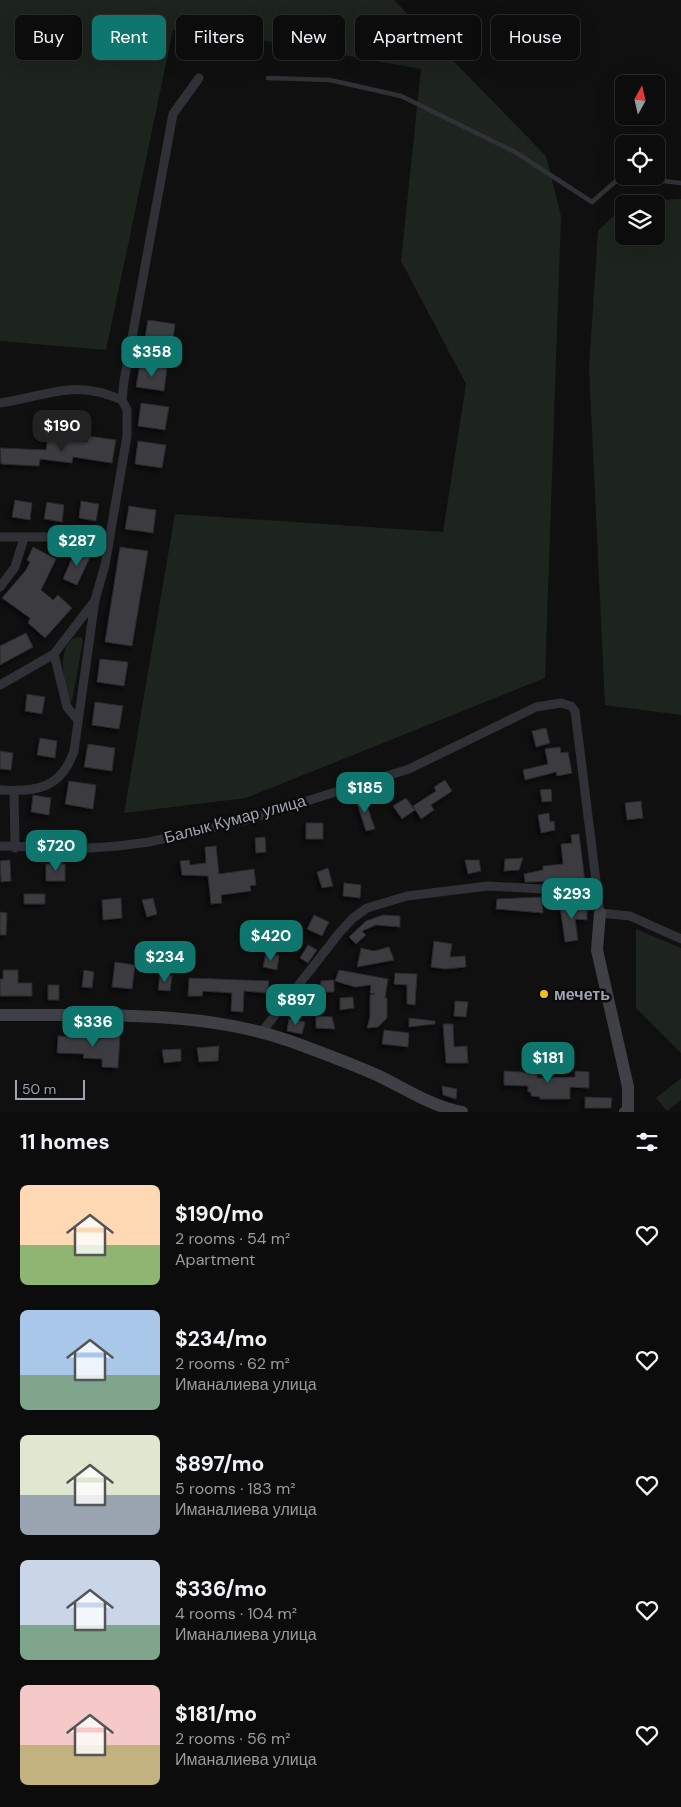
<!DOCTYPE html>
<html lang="en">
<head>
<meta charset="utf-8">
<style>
  :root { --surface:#0c0c0d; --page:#1a1a1b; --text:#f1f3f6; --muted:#9a9b9d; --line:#2c2c2e; --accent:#0f766e }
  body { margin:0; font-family:"DM Sans",sans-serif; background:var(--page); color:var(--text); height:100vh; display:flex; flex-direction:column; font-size:19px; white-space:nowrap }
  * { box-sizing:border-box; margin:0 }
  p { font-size:16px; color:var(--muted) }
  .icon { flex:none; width:28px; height:28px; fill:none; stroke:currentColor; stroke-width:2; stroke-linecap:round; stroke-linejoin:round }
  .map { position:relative; height:1112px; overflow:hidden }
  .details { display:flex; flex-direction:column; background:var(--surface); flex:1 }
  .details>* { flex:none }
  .banner { position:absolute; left:15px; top:15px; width:651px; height:45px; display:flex; gap:10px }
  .needle { width:32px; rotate:8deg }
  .buttons { position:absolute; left:615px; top:75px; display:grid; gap:10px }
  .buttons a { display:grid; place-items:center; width:50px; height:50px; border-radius:8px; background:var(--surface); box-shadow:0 5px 20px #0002,0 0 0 1px var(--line); font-size:25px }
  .scale { position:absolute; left:15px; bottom:12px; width:70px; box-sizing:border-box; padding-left:5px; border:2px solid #a0a4b2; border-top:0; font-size:14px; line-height:18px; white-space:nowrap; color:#a0a4b2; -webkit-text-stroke:4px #0b0b0c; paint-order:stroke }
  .price { position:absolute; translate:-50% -42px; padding:0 11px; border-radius:10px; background:var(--accent); color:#fff; font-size:16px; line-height:32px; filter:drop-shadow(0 1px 2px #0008) }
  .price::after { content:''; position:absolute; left:50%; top:30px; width:15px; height:11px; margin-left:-8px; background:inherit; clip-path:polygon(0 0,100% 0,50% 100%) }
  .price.current { background:#222; color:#fff }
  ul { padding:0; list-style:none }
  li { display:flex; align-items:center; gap:15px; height:125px; padding:0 20px }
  li span { display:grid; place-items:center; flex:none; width:140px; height:100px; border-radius:8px; color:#555 }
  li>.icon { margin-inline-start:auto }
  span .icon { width:60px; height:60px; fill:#fffc; stroke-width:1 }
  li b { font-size:21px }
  h2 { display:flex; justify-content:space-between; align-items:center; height:60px; padding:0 20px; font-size:21px }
  .chip { padding:0 18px; border-radius:8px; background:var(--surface); box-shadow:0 5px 20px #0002,0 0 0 1px var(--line); font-size:18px; line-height:45px }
  .chip.current { background:var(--accent); color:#fff }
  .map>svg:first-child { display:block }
</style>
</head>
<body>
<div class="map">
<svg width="681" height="1112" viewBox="0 0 681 1112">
  <defs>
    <filter id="shadow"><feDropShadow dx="-2.5" dy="2.5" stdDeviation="2.5" flood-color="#0009"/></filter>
  </defs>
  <rect width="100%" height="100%" fill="#101011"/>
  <path fill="#1c241d" d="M 0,0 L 394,0 L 546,156 L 561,216 L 545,678 L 246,798 L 124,813 L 175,514 L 443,532 L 466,384 L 401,261 L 421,69 L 254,39 L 173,30 L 106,350 L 0,341 Z
    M 681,199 L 681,715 L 605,705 L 589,368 L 598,231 L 624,206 L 624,236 L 656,236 L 656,204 L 625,204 L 628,201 Z
    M 81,637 L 83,640 L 72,702 C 62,690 55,636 81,637 Z
    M 636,929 L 681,948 L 681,1053 L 636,1008 Z
    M 681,1078 L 681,1100 L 667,1111 L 656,1098 Z"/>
  <path fill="#3b3b41" stroke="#2a292d" filter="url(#shadow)" d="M 148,320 L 175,324 L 172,347 L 144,343 Z
    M 140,364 L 167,368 L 164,391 L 136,387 Z
    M 141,403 L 169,407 L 165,430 L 138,426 Z
    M 48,436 L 87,442 L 88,436 L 116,440 L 112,463 L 73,457 L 72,463 L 40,459 L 39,466 L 1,464 L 0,448 L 46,450 Z
    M 138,441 L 166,445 L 162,468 L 135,464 Z
    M 15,500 L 32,503 L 30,520 L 12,517 Z
    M 81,501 L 99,504 L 96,521 L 79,518 Z
    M 47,502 L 64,505 L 62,522 L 44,519 Z
    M 129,506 L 156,510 L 153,533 L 125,529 Z
    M 33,547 L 56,559 L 41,590 L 53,600 L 58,595 L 72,608 L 45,638 L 28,623 L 30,618 L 2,598 L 26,570 L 30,562 L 27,560 Z
    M 120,547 L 148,551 L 132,646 L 105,642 Z
    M 76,549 L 91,555 L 77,585 L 63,579 Z
    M 26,633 L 33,647 L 0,665 L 0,646 Z
    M 100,659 L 128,662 L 124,686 L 97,682 Z
    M 27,694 L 45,697 L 42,714 L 25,711 Z
    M 95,702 L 123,706 L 119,729 L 92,725 Z
    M 546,728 L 550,743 L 536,747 L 532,731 Z
    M 40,738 L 57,741 L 55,758 L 37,755 Z
    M 88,744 L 115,748 L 112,771 L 84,767 Z
    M 560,747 L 561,753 L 568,752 L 572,773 L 557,776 L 556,772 L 525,780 L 523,770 L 548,764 L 545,749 Z
    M 0,751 L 13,753 L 11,770 L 0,769 Z
    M 445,780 L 452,791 L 431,805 L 434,810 L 421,819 L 413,806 L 436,791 L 434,787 Z
    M 69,781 L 96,785 L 93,809 L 65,804 Z
    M 551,789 L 552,801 L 542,802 L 540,790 Z
    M 33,795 L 51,798 L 49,815 L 31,812 Z
    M 364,797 L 375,829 L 366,831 L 356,800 Z
    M 406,798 L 415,810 L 402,819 L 393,806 Z
    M 641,801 L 643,818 L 627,820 L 625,803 Z
    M 549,813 L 550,822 L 554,821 L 555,830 L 541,833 L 538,815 Z
    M 306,823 L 323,823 L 323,839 L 306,839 Z
    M 579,834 L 585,881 L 525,882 L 524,874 L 543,870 L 543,866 L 563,864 L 561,844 L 572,843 L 571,835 Z
    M 265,837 L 266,852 L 256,853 L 255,838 Z
    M 216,846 L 219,874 L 254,869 L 256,885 L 250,886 L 251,891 L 221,895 L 222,903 L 211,904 L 208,876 L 182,875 L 180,861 L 189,860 L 190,865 L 206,863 L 205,847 Z
    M 523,858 L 519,870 L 504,871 L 505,859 Z
    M 10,860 L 11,881 L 1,882 L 0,861 Z
    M 465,860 L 479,860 L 481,871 L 468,874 Z
    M 46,864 L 65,864 L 65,881 L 46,881 Z
    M 328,868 L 333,886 L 322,888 L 317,872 Z
    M 344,883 L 361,885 L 360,898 L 343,896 Z
    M 24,894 L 45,894 L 45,904 L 24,904 Z
    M 542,897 L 543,913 L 496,909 L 497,899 Z
    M 121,898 L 122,918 L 103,920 L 102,900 Z
    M 153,898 L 157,914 L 147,917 L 142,900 Z
    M 587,904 L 587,920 L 575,919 L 578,940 L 565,942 L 560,906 Z
    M 0,912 L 7,913 L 6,935 L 0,935 Z
    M 314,915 L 329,922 L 322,936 L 307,929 Z
    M 383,915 L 400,916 L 400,927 L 376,925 L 362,931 L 366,935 L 356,944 L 349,937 L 366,921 Z
    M 434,941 L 452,944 L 450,957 L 465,956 L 466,967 L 445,969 L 431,967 Z
    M 308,945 L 317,950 L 308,963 L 300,958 Z
    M 389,947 L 394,960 L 357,967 L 361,948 L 374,951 Z
    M 266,953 L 279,956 L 277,970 L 263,967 Z
    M 115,962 L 135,965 L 132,989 L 112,987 Z
    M 3,970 L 18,970 L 18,983 L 32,983 L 32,996 L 0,996 L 0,979 L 3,979 Z
    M 84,970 L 94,972 L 92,988 L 82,987 Z
    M 339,970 L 388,979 L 385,998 L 387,998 L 387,1018 L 378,1027 L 367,1028 L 370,1017 L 370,995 L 375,994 L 370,993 L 371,985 L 355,987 L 335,981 Z
    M 395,973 L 417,974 L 415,1005 L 407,1004 L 407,985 L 394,984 Z
    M 160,974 L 172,976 L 170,991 L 158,990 Z
    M 189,978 L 269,981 L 267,993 L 244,991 L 243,1012 L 231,1011 L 232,993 L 203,991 L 202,996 L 188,996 Z
    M 334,980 L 334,992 L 320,992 L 321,981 Z
    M 48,985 L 59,985 L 59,1000 L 48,1000 Z
    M 353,997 L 354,1008 L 340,1010 L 340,998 Z
    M 455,1001 L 468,1002 L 466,1017 L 454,1016 Z
    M 316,1016 L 332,1017 L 335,1029 L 316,1028 Z
    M 409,1018 L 435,1021 L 435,1024 L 409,1027 Z
    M 289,1019 L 305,1022 L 302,1034 L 287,1031 Z
    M 443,1024 L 453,1024 L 454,1047 L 467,1046 L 468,1063 L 446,1063 Z
    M 384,1030 L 409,1033 L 408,1047 L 382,1044 Z
    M 104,1034 L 120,1035 L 118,1068 L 102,1067 L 102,1059 L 83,1058 L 84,1054 L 57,1053 L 58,1036 L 103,1039 Z
    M 219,1046 L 218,1061 L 199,1062 L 197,1048 Z
    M 181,1049 L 181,1061 L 164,1063 L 162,1050 Z
    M 504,1071 L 537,1073 L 537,1078 L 575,1077 L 575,1071 L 589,1072 L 589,1088 L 570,1087 L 570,1099 L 540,1099 L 540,1097 L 531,1096 L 531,1092 L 528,1092 L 528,1086 L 504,1085 Z
    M 442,1086 L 457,1089 L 456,1099 L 443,1095 Z
    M 585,1097 L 612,1098 L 611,1108 L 585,1108 Z"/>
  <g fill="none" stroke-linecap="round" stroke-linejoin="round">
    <path stroke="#303136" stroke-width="4.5" d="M 268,78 L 330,80 L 401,96 L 515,152 L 592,202 L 616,181 L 647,179 L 681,183"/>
    <path stroke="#303136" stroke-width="9" d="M 0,403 C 49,396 73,378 122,400
      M 0,537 L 110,537
      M 0,587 L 15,567 L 24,538
      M 54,654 L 67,707 L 77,719
      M 0,685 L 54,654 L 93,603
      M 0,790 C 36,792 61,789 74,751 L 95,600 L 105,565 L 127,436 L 127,410 L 122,400 L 124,381 L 173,114 L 199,78
      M 14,791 L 15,848
      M 0,846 L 90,848 L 118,846 L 149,842 L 246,820 L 409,769 L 536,707 L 561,703 L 571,706 L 575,711 L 600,913 L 630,916 L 681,939
      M 261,1033 L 340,932 L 353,918 L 367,908 L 407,896 L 488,886 L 597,892"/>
    <path stroke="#3e4046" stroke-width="12" d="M 600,913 L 597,950 L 628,1087 L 628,1111 L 625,1112
      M 0,1015 C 95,1016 199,1009 290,1041 C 320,1052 350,1063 379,1076 C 406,1089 433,1107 462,1112"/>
  </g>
  <circle fill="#f6be23" stroke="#0b0b0c" stroke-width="2" cx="544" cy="994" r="5"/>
  <g text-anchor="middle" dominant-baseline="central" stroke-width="5" stroke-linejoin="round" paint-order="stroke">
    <g font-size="16" fill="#a0a4b2" stroke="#0b0b0c">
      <text transform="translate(235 819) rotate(-15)">Балык Кумар улица</text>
    </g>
    <g font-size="16" font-weight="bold" fill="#a0a4b2" stroke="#0b0b0c" text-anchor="start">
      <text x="554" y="994">мечеть</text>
    </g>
  </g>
</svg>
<div class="buttons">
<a><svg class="needle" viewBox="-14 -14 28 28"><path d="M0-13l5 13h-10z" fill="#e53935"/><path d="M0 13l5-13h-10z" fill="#9a9b9d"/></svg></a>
<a><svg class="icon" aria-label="locate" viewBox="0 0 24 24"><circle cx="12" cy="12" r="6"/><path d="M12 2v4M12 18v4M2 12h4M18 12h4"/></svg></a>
<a><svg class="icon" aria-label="layers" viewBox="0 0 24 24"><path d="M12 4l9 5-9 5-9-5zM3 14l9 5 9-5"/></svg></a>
</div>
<div class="scale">50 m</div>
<b class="price" style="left:152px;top:378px">$358</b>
<b class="price current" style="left:62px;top:452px">$190</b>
<b class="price" style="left:77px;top:567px">$287</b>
<b class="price" style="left:365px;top:814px">$185</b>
<b class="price" style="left:56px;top:872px">$720</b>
<b class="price" style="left:572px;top:920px">$293</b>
<b class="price" style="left:271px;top:962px">$420</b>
<b class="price" style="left:165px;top:983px">$234</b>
<b class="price" style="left:296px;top:1026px">$897</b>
<b class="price" style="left:93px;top:1048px">$336</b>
<b class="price" style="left:548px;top:1084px">$181</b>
<div class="banner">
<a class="chip">Buy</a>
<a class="chip current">Rent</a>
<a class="chip">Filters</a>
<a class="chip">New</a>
<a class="chip">Apartment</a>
<a class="chip">House</a>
</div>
</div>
<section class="details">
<h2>11 homes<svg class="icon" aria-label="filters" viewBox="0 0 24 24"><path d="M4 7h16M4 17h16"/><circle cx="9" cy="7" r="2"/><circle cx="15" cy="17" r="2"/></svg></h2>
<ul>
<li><span style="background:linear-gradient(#ffd9b3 60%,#8fb573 0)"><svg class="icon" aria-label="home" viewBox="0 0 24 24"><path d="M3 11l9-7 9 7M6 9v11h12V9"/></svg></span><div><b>$190/mo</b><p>2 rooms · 54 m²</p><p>Apartment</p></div><svg class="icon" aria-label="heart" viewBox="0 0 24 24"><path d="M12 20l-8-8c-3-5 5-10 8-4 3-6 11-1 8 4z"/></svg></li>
<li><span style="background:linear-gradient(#a9c7e8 65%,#7fa58c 0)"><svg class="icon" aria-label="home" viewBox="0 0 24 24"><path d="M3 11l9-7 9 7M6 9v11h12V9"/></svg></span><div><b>$234/mo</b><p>2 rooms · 62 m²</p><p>Иманалиева улица</p></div><svg class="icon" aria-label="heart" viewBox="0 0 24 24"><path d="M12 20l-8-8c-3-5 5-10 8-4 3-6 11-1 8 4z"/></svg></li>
<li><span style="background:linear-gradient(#dfe7d0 60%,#9aa5b1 0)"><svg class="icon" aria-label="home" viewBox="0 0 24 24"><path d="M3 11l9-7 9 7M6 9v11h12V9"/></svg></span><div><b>$897/mo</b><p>5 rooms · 183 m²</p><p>Иманалиева улица</p></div><svg class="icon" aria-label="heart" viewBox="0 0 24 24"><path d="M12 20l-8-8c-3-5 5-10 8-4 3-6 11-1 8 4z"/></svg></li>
<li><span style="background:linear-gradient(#c9d6e8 65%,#7fa58c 0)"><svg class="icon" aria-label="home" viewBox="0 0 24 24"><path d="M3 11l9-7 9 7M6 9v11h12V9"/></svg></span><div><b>$336/mo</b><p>4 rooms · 104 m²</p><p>Иманалиева улица</p></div><svg class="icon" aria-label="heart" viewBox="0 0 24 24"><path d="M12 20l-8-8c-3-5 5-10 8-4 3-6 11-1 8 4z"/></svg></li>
<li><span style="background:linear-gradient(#f6c9c9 60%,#c2b280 0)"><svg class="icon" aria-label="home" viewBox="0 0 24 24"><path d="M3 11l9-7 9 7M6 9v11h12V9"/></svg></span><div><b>$181/mo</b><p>2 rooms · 56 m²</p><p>Иманалиева улица</p></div><svg class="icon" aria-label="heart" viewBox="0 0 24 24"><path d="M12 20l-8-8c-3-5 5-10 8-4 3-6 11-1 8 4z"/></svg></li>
</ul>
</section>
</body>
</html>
